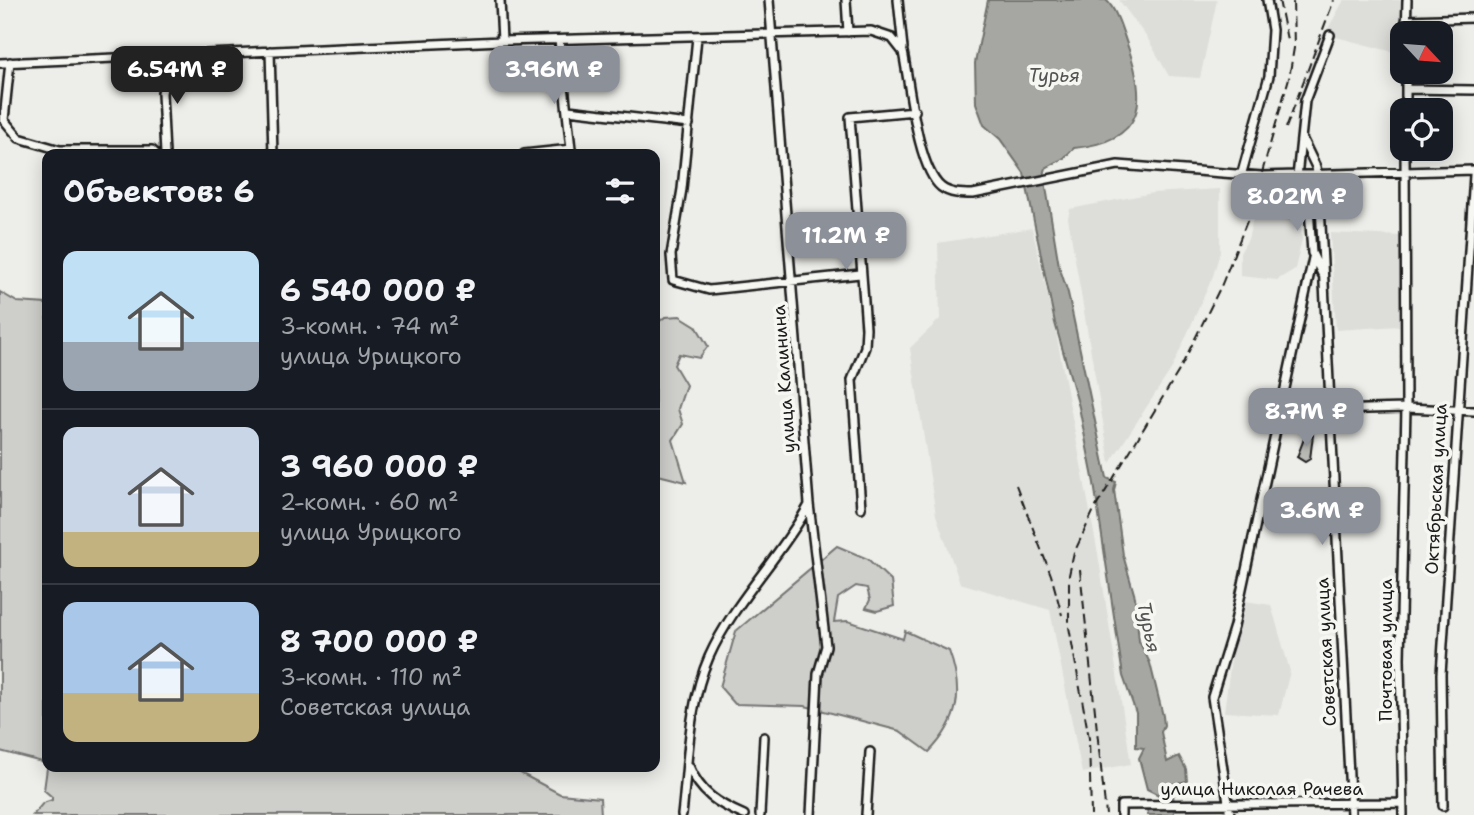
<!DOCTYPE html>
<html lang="ru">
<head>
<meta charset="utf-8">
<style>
  :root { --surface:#171b24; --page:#20242c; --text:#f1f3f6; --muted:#9ea1a6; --line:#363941; --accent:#8c9099 }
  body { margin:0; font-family:"Shantell Sans",sans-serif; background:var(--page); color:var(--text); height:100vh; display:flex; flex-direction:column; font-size:26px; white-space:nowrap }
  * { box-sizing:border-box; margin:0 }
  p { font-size:23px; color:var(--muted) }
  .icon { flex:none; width:38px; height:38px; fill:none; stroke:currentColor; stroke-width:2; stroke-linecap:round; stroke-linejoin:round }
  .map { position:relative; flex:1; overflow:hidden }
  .side { position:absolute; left:42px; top:149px; width:618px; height:623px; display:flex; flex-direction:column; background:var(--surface); border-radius:14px; box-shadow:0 4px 18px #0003 }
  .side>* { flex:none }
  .needle { width:46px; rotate:116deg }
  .controls { position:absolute; left:1390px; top:21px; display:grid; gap:14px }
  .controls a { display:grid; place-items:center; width:63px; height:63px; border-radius:14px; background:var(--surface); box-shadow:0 4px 18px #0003; font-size:35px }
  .price { position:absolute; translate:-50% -60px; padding:0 16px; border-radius:14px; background:var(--accent); color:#fff; font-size:23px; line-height:46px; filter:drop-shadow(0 2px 4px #0008) }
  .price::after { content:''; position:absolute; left:50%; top:42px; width:21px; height:16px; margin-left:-10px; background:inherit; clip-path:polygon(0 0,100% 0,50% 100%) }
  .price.on { background:#222; color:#fff }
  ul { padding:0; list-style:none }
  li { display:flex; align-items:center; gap:21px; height:175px; padding:0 21px }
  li+li { border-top:2px solid var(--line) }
  li span { display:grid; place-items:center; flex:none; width:196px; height:140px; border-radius:14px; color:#555 }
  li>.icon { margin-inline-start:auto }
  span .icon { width:84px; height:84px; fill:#fffc; stroke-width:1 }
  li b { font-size:30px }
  h2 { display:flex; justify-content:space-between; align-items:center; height:84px; padding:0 21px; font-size:30px }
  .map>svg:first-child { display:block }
</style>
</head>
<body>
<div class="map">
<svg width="1474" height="815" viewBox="0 0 1474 815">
  <rect width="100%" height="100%" fill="#edede9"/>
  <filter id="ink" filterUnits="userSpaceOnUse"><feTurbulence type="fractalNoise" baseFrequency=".0143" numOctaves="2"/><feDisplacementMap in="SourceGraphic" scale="14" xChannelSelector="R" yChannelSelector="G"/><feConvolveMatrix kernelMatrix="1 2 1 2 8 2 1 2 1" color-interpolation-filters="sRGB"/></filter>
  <g filter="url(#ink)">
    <path fill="#ddddda" d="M 1119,0 L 1217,0 L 1200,78 L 1169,76 L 1148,39 Z
      M 1344,0 L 1400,0 L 1401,54 L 1325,34 Z
      M 1220,189 L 1220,252 L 1213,276 L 1172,368 L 1110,463 L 1068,218 L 1070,209 L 1153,193 Z
      M 1270,208 L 1281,215 L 1299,213 L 1302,239 L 1295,269 L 1277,280 L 1240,276 L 1240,253 L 1248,239 L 1255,211 Z
      M 1032,228 L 1054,322 L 1098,554 L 1131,764 L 1082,773 L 1050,610 L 960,583 L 936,515 L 910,348 L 940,319 L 938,243 Z
      M 1330,233 L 1402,236 L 1399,326 L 1336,330 Z
      M 1239,600 L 1271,605 L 1290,671 L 1279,715 L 1224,712 Z"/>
    <path fill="#cececb" stroke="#757574" stroke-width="2" d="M 0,292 L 17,302 L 47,304 L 47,766 L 509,767 L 560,794 L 600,798 L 601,815 L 33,815 L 43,803 L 52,800 L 52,797 L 44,790 L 47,768 L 42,762 L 0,751 Z
      M 680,316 L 696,326 L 708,346 L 699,358 L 679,354 L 674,365 L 686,385 L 678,409 L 683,424 L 673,440 L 686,482 L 654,474 L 655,325 L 665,317 Z
      M 837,546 L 868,559 L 891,581 L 894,606 L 877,611 L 866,608 L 870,600 L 867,588 L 856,586 L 838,598 L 834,622 L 848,621 L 903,639 L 905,631 L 949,651 C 964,692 959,721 929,752 L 900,731 L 805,706 L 735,704 L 720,687 L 736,631 Z"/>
    <path fill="#a6a6a3" stroke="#6f6f6d" stroke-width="2" d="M 988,0 L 1106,0 C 1117,10 1122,30 1127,44 C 1148,103 1145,141 1074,148 L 1064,158 L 1046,168 L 1044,175 L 1059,266 L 1068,293 L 1107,478 L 1116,482 L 1114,490 L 1123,555 L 1135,597 L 1139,641 L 1150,663 L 1163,716 L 1164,725 L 1161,732 L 1167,762 L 1179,756 L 1186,769 L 1187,781 L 1173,784 L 1174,815 L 1148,815 L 1147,809 L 1156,809 L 1161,796 L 1147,789 L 1139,758 L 1144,748 L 1136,747 L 1136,713 L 1123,676 L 1094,483 L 1079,407 L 1055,323 L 1024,173 L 1000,139 L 984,125 L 976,103 L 975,63 Z"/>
    <path fill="#b9b9b6" stroke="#1c1c1c" stroke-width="2" d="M 1307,431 L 1313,435 L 1310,459 L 1305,462 L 1297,457 Z"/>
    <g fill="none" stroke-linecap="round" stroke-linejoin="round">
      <g stroke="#1c1c1c" stroke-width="12">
        <path id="minor" d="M 500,0 L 502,41
          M 769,0 L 809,504 L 826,646 L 818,674 L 811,815
          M 846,0 L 848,32
          M 898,0 L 903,48
          M 1406,20 L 1474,18
          M 1406,33 L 1407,0
          M 697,37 L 682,189 L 671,255 L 673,280 L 709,290 L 860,274
          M 270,51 L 273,154
          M 10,62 L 4,120 L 19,138 L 60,150 L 152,150 L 156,154
          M 0,63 L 502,41 L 871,31 L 892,38 L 903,52 C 910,85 917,167 941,187 C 950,194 962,194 973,194 L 1118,165 L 1262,176 L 1474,170
          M 1406,89 L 1474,90
          M 568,110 L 689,124
          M 1406,110 L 1406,72
          M 1303,140 L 1316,167 L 1319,185 L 1351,815
          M 165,154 L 162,93 L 169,56
          M 524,154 L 571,149 L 559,40
          M 1241,176 L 1269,76 L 1272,30 L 1267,0
          M 1297,177 L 1305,101 L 1330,35
          M 1307,177 L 1312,253 L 1322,274
          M 1329,410 L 1406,408 L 1474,411
          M 861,508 L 852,380 L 865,347 L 866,328 L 850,117 L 915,111
          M 689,766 C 700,793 718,804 744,815
          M 1443,806 L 1441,674 L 1474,175
          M 682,815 C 688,764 688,704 709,657 C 734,601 780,558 809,505
          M 760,815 L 764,737
          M 866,815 L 870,752
          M 1121,815 L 1121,805 L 1402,803
          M 1230,815 L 1212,697 L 1234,626 L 1313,258
          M 1403,815 L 1400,658 L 1406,408 L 1405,149"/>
      </g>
      <use href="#minor" stroke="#f6f6f2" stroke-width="7"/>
      <path stroke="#1c1c1c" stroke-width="2" stroke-dasharray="10 5" stroke-linecap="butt" d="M 1279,0 L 1287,40
        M 1286,128 L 1334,0
        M 1016,485 L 1051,575 L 1062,615
        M 1080,570 L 1106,815
        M 1091,815 L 1089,738 L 1069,627 L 1069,575 L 1074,553 L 1094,510 L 1180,369 L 1222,284 L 1251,211 L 1289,78 L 1294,48 L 1293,0"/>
    </g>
  </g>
  <g text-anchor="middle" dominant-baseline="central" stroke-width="7" stroke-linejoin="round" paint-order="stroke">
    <g font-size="18" fill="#1c1c1c" stroke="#f6f6f2">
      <text transform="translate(784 379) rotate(-94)">улица Калинина</text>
      <text transform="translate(1436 489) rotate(-87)">Октябрьская улица</text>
      <text transform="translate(1386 650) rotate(-90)">Почтовая улица</text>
      <text transform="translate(1326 652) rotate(-93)">Советская улица</text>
      <text x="1262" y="789">улица Николая Рачева</text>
    </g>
    <g font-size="19" font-style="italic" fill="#535352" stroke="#f6f6f2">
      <text x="1054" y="75">Турья</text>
      <text transform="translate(1149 627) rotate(78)">Турья</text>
    </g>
  </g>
</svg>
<div class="controls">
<a><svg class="needle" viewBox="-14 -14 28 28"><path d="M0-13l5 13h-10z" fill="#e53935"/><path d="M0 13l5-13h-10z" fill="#9ea1a6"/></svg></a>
<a><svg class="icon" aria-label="locate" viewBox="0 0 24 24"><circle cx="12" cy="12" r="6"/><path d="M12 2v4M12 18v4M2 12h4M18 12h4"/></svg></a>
</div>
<b class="price on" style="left:177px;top:106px">6.54M ₽</b>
<b class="price" style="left:554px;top:106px">3.96M ₽</b>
<b class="price" style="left:1297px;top:233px">8.02M ₽</b>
<b class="price" style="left:846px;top:272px">11.2M ₽</b>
<b class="price" style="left:1306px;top:448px">8.7M ₽</b>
<b class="price" style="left:1322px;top:547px">3.6M ₽</b>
<section class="side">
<h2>Объектов: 6<svg class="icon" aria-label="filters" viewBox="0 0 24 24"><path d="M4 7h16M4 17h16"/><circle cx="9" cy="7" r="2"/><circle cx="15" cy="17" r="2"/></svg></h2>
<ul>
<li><span style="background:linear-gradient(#bfe0f5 65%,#9aa5b1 0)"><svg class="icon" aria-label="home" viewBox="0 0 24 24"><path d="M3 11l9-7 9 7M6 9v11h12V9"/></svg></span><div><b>6 540 000 ₽</b><p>3-комн. · 74 m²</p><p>улица Урицкого</p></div></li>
<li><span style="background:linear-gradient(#c9d6e8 75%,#c2b280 0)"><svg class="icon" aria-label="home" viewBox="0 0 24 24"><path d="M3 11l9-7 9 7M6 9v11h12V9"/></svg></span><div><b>3 960 000 ₽</b><p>2-комн. · 60 m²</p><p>улица Урицкого</p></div></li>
<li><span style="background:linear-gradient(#a9c7e8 65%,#c2b280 0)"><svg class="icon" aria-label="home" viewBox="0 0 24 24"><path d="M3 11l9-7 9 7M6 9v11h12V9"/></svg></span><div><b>8 700 000 ₽</b><p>3-комн. · 110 m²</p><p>Советская улица</p></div></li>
</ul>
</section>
</div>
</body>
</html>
